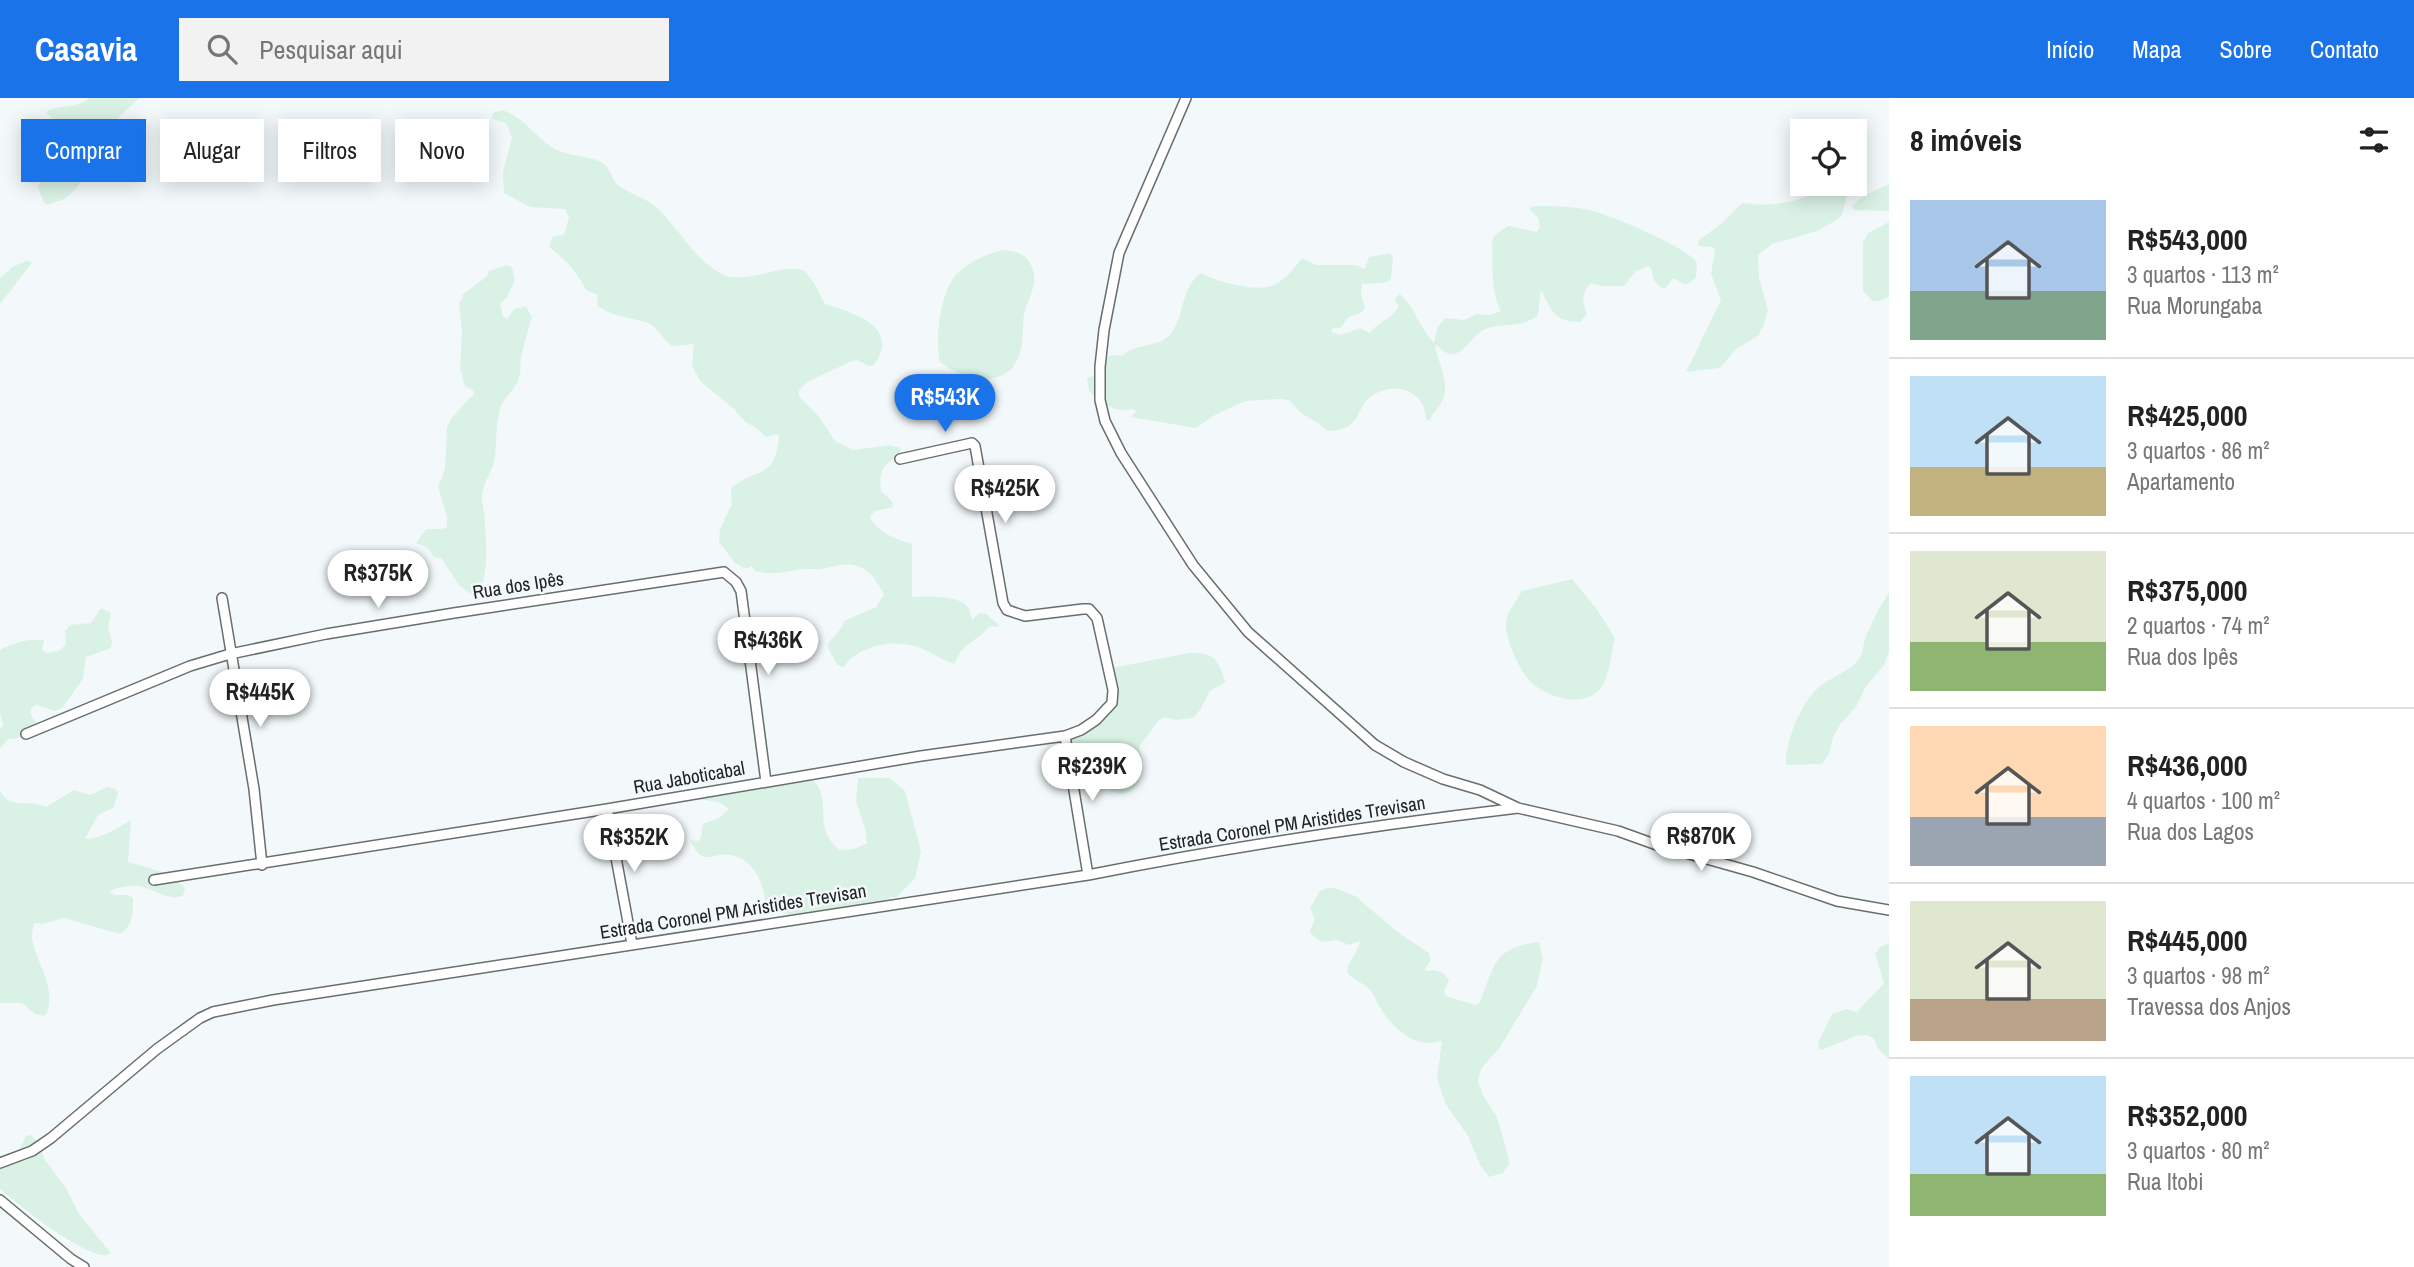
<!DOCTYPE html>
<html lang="pt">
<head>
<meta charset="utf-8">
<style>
  :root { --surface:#fff; --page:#f2f2f2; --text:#222; --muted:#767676; --line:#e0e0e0; --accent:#1a73e8 }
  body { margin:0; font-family:"Archivo Narrow",sans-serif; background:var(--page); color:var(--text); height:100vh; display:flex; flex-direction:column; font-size:26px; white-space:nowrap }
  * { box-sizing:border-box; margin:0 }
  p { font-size:23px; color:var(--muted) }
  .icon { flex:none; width:38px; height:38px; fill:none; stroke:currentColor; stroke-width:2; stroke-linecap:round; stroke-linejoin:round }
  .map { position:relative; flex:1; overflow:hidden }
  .details { display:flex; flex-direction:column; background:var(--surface); width:525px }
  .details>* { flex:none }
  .banner { position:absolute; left:21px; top:21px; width:665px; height:63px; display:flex; gap:14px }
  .tools { position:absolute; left:1790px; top:21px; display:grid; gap:14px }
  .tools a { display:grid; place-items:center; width:77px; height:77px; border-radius:0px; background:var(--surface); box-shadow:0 4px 18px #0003; font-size:35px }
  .price { position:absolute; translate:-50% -60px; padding:0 16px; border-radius:24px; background:#fff; color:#222; font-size:23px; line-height:46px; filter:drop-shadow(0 2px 4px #0008) }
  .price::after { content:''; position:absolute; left:50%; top:42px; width:21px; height:16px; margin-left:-10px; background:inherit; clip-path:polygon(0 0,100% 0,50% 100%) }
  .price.current { background:var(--accent); color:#fff }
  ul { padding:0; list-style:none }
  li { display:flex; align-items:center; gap:21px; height:175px; padding:0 21px }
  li+li { border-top:2px solid var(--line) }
  li span { display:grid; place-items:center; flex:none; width:196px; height:140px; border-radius:0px; color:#555 }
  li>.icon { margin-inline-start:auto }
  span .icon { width:84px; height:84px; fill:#fffc; stroke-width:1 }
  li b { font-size:30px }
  h2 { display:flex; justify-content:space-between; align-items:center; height:84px; padding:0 21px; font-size:30px }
  .pill { padding:0 24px; border-radius:0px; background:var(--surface); box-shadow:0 4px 18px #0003; font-size:24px; line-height:63px }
  .pill.current { background:var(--accent); color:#fff }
  header { display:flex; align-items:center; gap:42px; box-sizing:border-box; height:98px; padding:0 35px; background:var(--accent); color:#fff }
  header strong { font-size:33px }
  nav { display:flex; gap:38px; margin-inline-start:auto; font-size:24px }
  .search { width:490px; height:63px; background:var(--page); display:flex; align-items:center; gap:18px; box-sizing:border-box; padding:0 24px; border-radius:0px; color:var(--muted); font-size:26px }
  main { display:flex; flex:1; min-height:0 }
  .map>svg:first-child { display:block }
</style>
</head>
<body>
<header>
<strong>Casavia</strong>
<div class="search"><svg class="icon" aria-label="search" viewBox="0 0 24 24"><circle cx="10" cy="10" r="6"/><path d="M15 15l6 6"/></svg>Pesquisar aqui</div>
<nav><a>Início</a><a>Mapa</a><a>Sobre</a><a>Contato</a></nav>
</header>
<main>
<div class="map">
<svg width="1889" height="1169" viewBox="0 0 1889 1169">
  <rect width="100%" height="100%" fill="#f3f9fb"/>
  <path fill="#daf2e5" d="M 89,0 L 139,0 L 103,35 L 92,64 L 77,90 L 64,101 L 48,107 L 44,105 L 38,89 L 48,66 L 53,59 L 82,40 L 87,33 C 75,26 53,26 46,14 C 59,5 76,12 89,0 Z
    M 502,12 C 524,19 534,38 553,50 C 566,58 584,57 599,63 C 611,68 610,79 618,87 C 629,96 644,99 655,108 C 678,128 694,162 722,176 C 748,189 787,161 805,174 C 814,182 819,195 825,206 C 854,215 901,228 874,267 L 869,268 L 857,262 L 852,263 L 807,284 L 799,292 L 799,298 L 820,320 L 835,343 L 853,352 L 889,347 L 901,350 L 899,358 C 881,367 879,374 881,393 L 892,403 L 893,409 L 875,413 L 870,419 C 878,435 896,441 912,446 L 912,499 C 924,498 958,498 966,507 C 970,511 971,517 972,522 L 979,515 L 986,516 L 1000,528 L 989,529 C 978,543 960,546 955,566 C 940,562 929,552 914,548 C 892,541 857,548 844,569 L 837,567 L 827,548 C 831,538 841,535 844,523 L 876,509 L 884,496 C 879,489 875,479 868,474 C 852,461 838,468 820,471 C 815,472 809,470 804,471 C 786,473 773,478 755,473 L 752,468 L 746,471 L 735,465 L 719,444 L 720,431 L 732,406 L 731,390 C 758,368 775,382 779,339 L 777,336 L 766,339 L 755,329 L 745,324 L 734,311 L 700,283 L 692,267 L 694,246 L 672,248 C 663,242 658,229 648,225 C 631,219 614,219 599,209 L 597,205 L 598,197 L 586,192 C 577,174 565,161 549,149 L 553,138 L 564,137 L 569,119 L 565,111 L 530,109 L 504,95 L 503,74 L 512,39 L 506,25 L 492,21 L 493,15 Z
    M 1815,86 L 1850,86 L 1856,88 L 1847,97 L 1842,117 L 1837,122 L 1817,133 L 1772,146 L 1758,157 L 1759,180 L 1768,212 L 1763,229 L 1758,238 L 1736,251 L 1720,270 L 1686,274 L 1721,202 L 1711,176 L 1715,152 L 1712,149 L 1698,148 L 1699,142 L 1722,125 L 1742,105 C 1766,108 1788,107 1810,97 Z
    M 1889,86 L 1889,113 L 1854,112 L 1852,108 L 1863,98 Z
    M 1535,108 C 1553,108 1572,108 1590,112 C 1610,117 1688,149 1697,165 L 1696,180 L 1686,187 L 1673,180 L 1666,190 L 1662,190 L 1654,183 L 1651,170 L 1648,168 L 1635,174 L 1624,188 L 1602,188 L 1591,185 C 1581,196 1582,201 1587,216 L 1580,224 C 1554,224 1551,212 1541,192 L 1538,217 C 1522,231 1503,224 1485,231 C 1473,236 1467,253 1454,256 C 1446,257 1440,250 1435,246 C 1437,263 1449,281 1444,298 C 1442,306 1433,315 1429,323 L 1426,321 C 1425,290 1390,282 1368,301 C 1360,308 1359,321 1349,328 C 1342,332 1334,333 1327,333 L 1318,325 L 1302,316 L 1289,302 L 1281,301 L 1245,303 L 1215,317 L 1196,330 L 1130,319 L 1136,314 L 1134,311 C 1113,315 1103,306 1089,293 L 1087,280 L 1097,277 L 1109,258 L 1123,257 C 1136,245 1161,250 1172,234 C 1185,215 1181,189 1201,175 C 1212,181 1220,183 1232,186 C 1269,194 1278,191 1302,160 L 1316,167 L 1356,167 L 1365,171 L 1369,159 L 1390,155 L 1393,159 L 1391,181 L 1383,185 L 1362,186 L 1361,195 L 1365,211 L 1360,215 L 1349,219 L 1340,230 L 1333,230 L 1331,234 L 1341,237 L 1360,230 L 1370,235 C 1378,223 1392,222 1399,208 L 1394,201 L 1400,196 C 1415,209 1420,231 1434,245 L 1437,230 L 1445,220 L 1464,222 L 1477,216 L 1490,217 L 1501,213 C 1490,193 1493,165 1492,143 L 1494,138 L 1508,128 L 1537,134 L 1540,129 L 1538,120 L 1529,111 Z
    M 1889,124 L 1889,199 L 1880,203 L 1872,203 L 1863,193 L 1863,144 L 1868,135 Z
    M 1002,152 C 1015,153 1026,155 1032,169 C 1039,186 1028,200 1024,216 C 1022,228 1024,242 1020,254 C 1010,293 965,283 940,264 C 935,242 940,197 954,179 C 964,166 986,156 1002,152 Z
    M 28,162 L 32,165 L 0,206 L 0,180 L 12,169 Z
    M 507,167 L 512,169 L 515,182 L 507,199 L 500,206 L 503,218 L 507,221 L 514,211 L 526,208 L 532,219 C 528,230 526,241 522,255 C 519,262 522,272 519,280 C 517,289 505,299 502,306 C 494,324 498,346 494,365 C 491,375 481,389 482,400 C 485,419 493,488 474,498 L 459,487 L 442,461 L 434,459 L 428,450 L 416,445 L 426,431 L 441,431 L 447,429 L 447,419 L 438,389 L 445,371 L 447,329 L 452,319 L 474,296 L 473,292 L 465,288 L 460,270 L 462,234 L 459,205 L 463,200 L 462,197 L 486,179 L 489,173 Z
    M 1572,481 L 1596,510 L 1615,540 C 1611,556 1610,578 1600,591 C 1583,612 1542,598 1528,581 C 1519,570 1505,540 1506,527 C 1506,515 1516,503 1522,493 Z
    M 1889,495 L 1889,554 L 1884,567 L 1865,590 L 1856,609 L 1840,626 L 1833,640 L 1829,656 L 1822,666 L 1786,667 C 1785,643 1801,604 1820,588 C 1832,579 1853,572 1860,559 C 1864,553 1863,544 1866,538 C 1873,523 1879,509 1889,495 Z
    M 101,510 L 111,515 L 108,530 L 112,543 L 111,550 L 86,559 L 83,581 L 62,610 L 55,613 L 37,607 L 32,609 L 30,615 L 36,624 L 36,634 L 26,639 L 8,641 L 0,651 L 0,632 L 3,626 L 0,615 L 0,552 C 14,544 29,541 44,542 L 42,551 L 46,555 L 59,553 L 66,546 L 65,533 L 70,527 L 91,525 Z
    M 1189,555 C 1216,554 1217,561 1226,584 L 1210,593 L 1200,612 L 1193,620 L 1176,622 L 1165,619 L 1159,622 L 1139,649 C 1140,655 1143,660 1143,665 C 1143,683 1132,702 1112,693 C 1106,690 1100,683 1094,679 L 1088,682 L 1080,694 L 1073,692 L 1059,667 L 1059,657 L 1068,643 L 1091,627 L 1106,606 L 1109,576 L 1112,570 Z
    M 809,679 C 837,701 809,725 839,752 L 854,751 L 867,745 L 865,730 L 856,703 L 858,680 L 890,680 L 905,693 L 921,753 L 915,780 L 897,799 L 892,799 L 858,814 L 803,821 L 765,809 C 765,783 751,754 720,757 C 712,758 707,762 699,756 C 695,753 693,747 690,742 L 698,743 L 701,739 L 703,726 L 719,720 L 729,711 L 719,704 L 687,700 Z
    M 107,689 L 116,691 L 118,696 L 113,710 L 98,717 L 85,741 C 101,741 118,730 131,722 L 128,764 C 146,769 173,775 185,790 L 183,798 C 166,803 154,790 138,788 C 128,787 119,790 109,793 L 114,797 L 128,797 L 133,800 C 133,815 134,827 120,836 L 64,820 L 43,826 L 35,825 C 22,852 59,879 47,915 L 44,918 L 35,916 L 22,905 L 0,905 L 0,693 C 11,713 29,700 46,709 L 74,692 L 90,697 Z
    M 1327,790 L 1335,790 L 1355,798 L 1399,835 L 1429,855 L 1431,862 L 1424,873 C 1436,872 1441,871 1449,882 L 1444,894 L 1446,898 L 1475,907 L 1479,905 C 1496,868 1490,850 1539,844 L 1543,860 L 1537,888 L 1500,949 L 1481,971 L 1478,984 L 1484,999 L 1497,1019 L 1510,1065 L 1503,1075 L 1489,1079 L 1480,1067 L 1468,1038 L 1446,1007 L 1441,993 L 1437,980 L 1442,943 C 1414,951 1394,931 1380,910 C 1376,904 1374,895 1369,891 C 1362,884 1353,882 1347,874 C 1348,863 1358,855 1360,843 L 1349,847 L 1337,842 L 1321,844 L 1309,834 L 1315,821 L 1310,810 L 1320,793 Z
    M 1889,845 L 1889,961 L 1878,951 L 1874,941 L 1867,937 L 1856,938 L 1821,952 L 1818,949 L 1819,943 L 1832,916 L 1846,911 L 1857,914 L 1884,885 L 1875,856 L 1880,849 Z
    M 31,1037 L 39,1046 L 45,1062 L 66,1090 L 79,1116 L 110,1154 L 108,1157 C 86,1161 18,1107 0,1091 L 0,1069 L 16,1057 L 26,1038 Z"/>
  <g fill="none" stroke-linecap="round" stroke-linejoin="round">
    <g stroke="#686d6e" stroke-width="12">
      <path id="street" d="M 1186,0 L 1119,155 L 1104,232 L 1100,269 L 1100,302 L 1105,323 L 1121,355 L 1193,467 L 1248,534 L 1375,647 L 1404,664 L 1443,681 L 1480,692 L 1518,710 L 1618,733 L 1657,747 L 1753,774 L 1837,803 L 1889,812
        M 222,500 L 254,691 L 262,767
        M 26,636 L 190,568 L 230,556 L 326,536 L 454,515 L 724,474 L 736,484 L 741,493 L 766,684
        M 1065,638 L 1088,777
        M 607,711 L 632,846
        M 154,782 L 607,711 L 921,658 L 1065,638 L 1081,632 L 1096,622 L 1112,605 L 1113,592 L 1097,520 L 1089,511 L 1083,511 L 1025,518 L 1007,512 L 1003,505 L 975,348 L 972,345 L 900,361
        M 0,1065 L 32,1053 L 51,1040 L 157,951 L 200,920 L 213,914 L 273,902 L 1088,777 C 1230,749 1374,727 1518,710
        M 0,1102 L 71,1161 L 84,1169"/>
    </g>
    <use href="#street" stroke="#fff" stroke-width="9"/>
  </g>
  <g text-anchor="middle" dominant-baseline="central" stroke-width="5" stroke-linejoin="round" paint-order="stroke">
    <g font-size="19" fill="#212324" stroke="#f3f9fb">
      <text transform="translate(518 487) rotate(-9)">Rua dos Ipês</text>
      <text transform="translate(689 679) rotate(-10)">Rua Jaboticabal</text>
      <text transform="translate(1292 725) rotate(-9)">Estrada Coronel PM Aristides Trevisan</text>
      <text transform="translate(733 813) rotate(-9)">Estrada Coronel PM Aristides Trevisan</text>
    </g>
  </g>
</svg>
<div class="tools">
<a><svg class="icon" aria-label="locate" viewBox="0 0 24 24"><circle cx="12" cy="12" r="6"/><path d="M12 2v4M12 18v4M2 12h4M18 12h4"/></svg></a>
</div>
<b class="price current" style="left:945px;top:336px">R$543K</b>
<b class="price" style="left:1005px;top:427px">R$425K</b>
<b class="price" style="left:378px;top:512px">R$375K</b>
<b class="price" style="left:768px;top:579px">R$436K</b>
<b class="price" style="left:260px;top:631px">R$445K</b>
<b class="price" style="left:1092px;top:705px">R$239K</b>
<b class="price" style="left:1701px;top:775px">R$870K</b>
<b class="price" style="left:634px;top:776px">R$352K</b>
<div class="banner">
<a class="pill current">Comprar</a>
<a class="pill">Alugar</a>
<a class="pill">Filtros</a>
<a class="pill">Novo</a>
</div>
</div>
<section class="details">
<h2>8 imóveis<svg class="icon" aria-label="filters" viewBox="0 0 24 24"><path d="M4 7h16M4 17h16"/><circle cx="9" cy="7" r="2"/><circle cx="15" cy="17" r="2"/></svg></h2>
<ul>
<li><span style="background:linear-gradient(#a9c7e8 65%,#7fa58c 0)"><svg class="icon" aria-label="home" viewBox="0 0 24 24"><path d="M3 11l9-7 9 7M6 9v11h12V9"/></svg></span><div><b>R$543,000</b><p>3 quartos · 113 m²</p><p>Rua Morungaba</p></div></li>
<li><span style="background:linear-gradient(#bfe0f5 65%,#c2b280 0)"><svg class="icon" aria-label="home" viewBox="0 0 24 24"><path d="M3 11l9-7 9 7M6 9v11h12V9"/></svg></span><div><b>R$425,000</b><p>3 quartos · 86 m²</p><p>Apartamento</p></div></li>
<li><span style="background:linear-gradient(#dfe7d0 65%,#8fb573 0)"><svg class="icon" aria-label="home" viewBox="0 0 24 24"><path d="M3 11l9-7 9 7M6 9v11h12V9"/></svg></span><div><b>R$375,000</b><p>2 quartos · 74 m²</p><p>Rua dos Ipês</p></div></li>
<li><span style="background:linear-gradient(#ffd9b3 65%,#9aa5b1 0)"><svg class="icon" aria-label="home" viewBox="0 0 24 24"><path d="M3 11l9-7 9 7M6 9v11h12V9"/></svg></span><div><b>R$436,000</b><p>4 quartos · 100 m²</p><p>Rua dos Lagos</p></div></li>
<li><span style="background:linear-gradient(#dfe7d0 70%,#b9a48a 0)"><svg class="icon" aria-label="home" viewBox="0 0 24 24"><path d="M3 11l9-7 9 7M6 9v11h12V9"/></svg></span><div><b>R$445,000</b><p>3 quartos · 98 m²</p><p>Travessa dos Anjos</p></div></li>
<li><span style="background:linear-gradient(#bfe0f5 70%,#8fb573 0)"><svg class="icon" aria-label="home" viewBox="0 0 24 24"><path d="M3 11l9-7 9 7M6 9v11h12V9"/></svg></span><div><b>R$352,000</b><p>3 quartos · 80 m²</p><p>Rua Itobi</p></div></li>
</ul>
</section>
</main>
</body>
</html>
